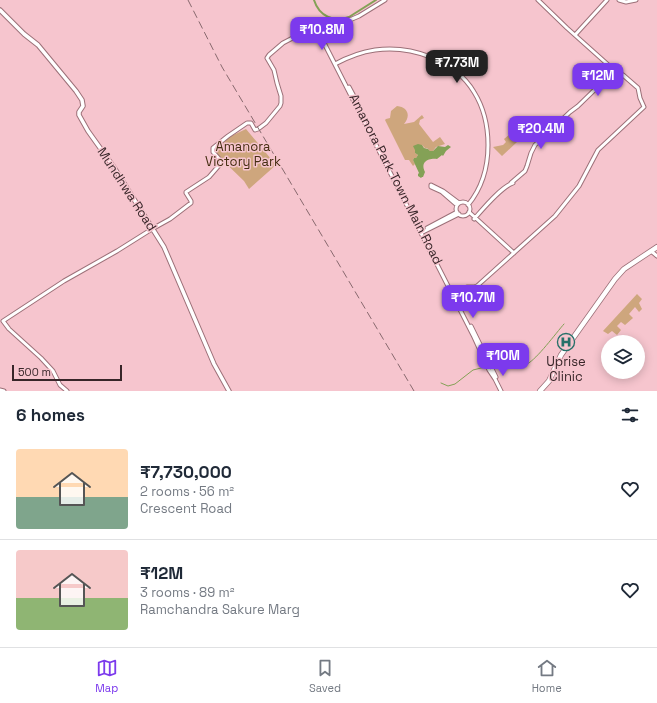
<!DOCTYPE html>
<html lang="en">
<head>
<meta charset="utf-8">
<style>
  :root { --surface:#fff; --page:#f2f2f3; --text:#1f2937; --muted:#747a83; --line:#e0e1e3; --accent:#7c3aed }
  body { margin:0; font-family:"Space Grotesk",sans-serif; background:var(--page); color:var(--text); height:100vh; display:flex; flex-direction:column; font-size:15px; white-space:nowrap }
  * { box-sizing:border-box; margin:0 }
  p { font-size:13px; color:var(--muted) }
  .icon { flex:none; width:22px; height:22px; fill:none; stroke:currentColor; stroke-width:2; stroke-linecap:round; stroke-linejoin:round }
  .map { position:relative; height:391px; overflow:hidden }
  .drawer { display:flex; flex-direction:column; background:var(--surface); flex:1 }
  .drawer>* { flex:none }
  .controls { position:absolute; left:601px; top:335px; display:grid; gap:8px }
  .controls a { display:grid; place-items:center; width:44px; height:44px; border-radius:50%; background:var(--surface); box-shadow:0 2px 10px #0003; font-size:20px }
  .scale { position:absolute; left:12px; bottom:10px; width:110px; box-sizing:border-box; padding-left:4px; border:2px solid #382629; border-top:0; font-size:11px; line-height:14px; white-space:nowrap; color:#382629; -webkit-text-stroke:3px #f6c5ce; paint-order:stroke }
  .price { position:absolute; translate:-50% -34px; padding:0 9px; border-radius:8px; background:var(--accent); color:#fff; font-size:13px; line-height:26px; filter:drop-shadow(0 1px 2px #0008) }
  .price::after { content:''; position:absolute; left:50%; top:24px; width:12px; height:9px; margin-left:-6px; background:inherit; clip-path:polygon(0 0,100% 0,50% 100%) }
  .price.active { background:#222; color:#fff }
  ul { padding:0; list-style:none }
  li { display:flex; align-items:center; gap:12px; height:100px; padding:0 16px }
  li+li { border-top:1px solid var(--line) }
  li span { display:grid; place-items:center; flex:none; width:112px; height:80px; border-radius:4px; color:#555 }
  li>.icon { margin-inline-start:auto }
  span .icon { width:48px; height:48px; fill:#fffc; stroke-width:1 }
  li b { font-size:17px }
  h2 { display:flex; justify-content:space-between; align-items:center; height:48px; padding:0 16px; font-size:17px }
  .menu { display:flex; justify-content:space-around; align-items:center; height:56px; border-top:1px solid var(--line); background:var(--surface); font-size:11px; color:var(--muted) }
  .menu a { display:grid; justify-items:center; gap:2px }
  .menu .active { color:var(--accent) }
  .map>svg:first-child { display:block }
</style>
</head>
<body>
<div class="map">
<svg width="657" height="391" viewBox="0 0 657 391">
  <rect width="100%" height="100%" fill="#f6c5ce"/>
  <path fill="#cea67d" d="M 397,106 C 408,107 411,116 404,124 L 414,122 L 422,115 L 424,118 L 420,120 L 419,124 L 433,142 L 440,137 L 445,144 L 436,147 L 433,151 L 430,151 L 427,148 L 425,148 L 422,145 L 415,150 L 415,153 L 418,155 L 416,158 L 414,158 L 413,160 L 415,164 L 413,166 L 409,160 L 405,160 L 385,120 L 386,119 L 390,118 L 391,111 Z
    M 246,129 L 276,165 L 249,189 L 244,181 L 214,152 L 229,137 Z
    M 510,134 L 517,142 L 502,156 L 493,147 L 503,145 L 506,142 L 504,139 Z
    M 637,294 L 642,299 L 639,303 L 642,309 L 639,312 L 635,307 L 629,314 L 633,318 L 625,325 L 621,322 L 617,326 L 621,330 L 617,335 L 612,331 L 608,334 L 603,331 Z"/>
  <path fill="#84a156" d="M 418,144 L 422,145 L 424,148 L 428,149 L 430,151 L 433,151 L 438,146 L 445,147 L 448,145 L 451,147 L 446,151 L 443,156 L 442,155 L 437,159 C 428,158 420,162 425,172 L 423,177 L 422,177 L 421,178 L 418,176 L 418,174 L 419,173 L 413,160 L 414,158 L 416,158 L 418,155 L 415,153 L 415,150 L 413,146 Z"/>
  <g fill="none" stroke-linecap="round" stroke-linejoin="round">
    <path stroke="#84a156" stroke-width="1" d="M 493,367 C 499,366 506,363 512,363 C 517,363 522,366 527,364 C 537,359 556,333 564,324
      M 441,383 L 448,386 L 455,384 L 473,370 L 481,368 L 486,367"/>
    <path stroke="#84a156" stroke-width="2" d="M 314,0 C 319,16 334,23 349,17 L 376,0"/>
    <g stroke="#9c7078" stroke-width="5">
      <path id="secondary" d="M 619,0 L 626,2 L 636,0
        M 317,26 L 320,35 L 473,335 L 489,370 L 495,379 L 501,391
        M 575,35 L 607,0
        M 335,64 C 348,57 361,52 375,50 C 411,45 455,60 474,92 C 484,108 488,127 488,145 C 488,167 482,188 468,205
        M 349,87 L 357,102
        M 511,183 L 525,171 L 527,166 L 531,153 L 535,145 L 570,112 L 578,106 L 615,70
        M456 209a7 7 0 1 1 14 0a7 7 0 1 1-14 0Z
        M 457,205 L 442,192 L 431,187 L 431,185 L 443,191 L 459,203
        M 469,212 L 514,253
        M 474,219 C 483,209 501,187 513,183
        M 427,228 L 457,212
        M 423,232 L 459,214
        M 651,251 L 657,256
        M 457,299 L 467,287 L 474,287 L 477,286 L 555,216 L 579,186 L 598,150 L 644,107 L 640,98 L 638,88 L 623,75 L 614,70 L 567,28 L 538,0
        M 471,326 L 496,377
        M 0,390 L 4,391
        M 67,391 L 60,385 L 53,371 L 41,358 L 9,329 L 3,321 L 64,281 L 117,251 L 152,229 L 170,219 L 191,203 L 191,201 L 186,193 L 186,192 L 209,177 L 222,162 L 213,152 L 213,148 L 228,136 L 247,123 L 251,123 L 255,130 L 258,129 L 266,123 L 280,106 L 281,103 L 281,96 L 277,83 L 274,70 L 267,58 L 269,55 L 283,43 L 310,29 L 327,21 L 338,22 L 352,19 L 359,16 L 385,0"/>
    </g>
    <g stroke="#9c7078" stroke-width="5.5">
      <path id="primary" d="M 0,10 L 24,34 L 38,45 L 76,91 L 82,100 L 83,106 L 79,112 L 79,115 L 88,131 L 113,166 L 164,247 L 214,364 L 229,391"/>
    </g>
    <g stroke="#9c7078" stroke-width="6">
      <path id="highway" d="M 540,391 L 549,381 L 561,355 L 615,279 L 624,269 L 657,247"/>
    </g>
    <use href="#secondary" stroke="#fff" stroke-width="3"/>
    <use href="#primary" stroke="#fff" stroke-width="3.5"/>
    <use href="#highway" stroke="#fff" stroke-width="4.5"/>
    <path stroke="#88696e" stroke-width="1" stroke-dasharray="8 4" stroke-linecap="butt" d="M 188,0 L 222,67 L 414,391"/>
  </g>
  <defs>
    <g id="hospital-ring" transform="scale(0.9)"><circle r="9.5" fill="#f6c5ce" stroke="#277069" stroke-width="1.5"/><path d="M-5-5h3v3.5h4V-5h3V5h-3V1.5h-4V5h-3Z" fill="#277069"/></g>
  </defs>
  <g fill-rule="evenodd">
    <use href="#hospital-ring" x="566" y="342"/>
  </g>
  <g text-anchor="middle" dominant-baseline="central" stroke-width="3" stroke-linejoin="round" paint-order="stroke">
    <g font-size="13" fill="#452d11" stroke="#f6c5ce">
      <text x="243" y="146">Amanora<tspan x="243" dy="15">Victory Park</tspan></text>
    </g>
    <g font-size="13" fill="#382629" stroke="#f6c5ce">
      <text transform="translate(396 179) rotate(63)">Amanora Park Town Main Road</text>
      <text transform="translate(127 189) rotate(57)">Mundhwa Road</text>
    </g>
    <g font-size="13" fill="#382629" stroke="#f6c5ce">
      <text x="566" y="361">Uprise<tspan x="566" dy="15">Clinic</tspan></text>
    </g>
  </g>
</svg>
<div class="controls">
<a><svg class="icon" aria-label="layers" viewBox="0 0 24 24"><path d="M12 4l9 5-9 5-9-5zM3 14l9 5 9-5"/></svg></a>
</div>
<div class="scale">500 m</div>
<b class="price" style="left:322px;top:51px">₹10.8M</b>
<b class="price active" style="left:457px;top:84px">₹7.73M</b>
<b class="price" style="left:598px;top:97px">₹12M</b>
<b class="price" style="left:541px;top:150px">₹20.4M</b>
<b class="price" style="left:473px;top:319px">₹10.7M</b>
<b class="price" style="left:503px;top:377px">₹10M</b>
</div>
<section class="drawer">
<h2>6 homes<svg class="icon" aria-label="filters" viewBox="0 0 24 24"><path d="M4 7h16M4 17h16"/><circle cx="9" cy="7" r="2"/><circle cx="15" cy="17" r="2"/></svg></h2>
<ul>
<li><span style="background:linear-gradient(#ffd9b3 60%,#7fa58c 0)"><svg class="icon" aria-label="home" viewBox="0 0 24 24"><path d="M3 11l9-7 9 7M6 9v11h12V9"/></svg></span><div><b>₹7,730,000</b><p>2 rooms · 56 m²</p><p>Crescent Road</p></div><svg class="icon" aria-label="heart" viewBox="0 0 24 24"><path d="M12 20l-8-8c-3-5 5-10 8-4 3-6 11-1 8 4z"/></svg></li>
<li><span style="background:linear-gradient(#f6c9c9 60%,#8fb573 0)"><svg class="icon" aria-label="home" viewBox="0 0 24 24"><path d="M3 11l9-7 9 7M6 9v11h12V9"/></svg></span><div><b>₹12M</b><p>3 rooms · 89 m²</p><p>Ramchandra Sakure Marg</p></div><svg class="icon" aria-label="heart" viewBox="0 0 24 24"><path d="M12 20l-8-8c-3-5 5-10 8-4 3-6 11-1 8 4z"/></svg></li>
</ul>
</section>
<nav class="menu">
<a class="active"><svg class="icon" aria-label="map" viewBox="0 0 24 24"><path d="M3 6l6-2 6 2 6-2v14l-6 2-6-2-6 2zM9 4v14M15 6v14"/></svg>Map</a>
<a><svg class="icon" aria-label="saved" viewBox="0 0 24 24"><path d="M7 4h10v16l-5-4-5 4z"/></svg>Saved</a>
<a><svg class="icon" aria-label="home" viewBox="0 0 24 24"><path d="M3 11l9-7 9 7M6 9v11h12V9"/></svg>Home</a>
</nav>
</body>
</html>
